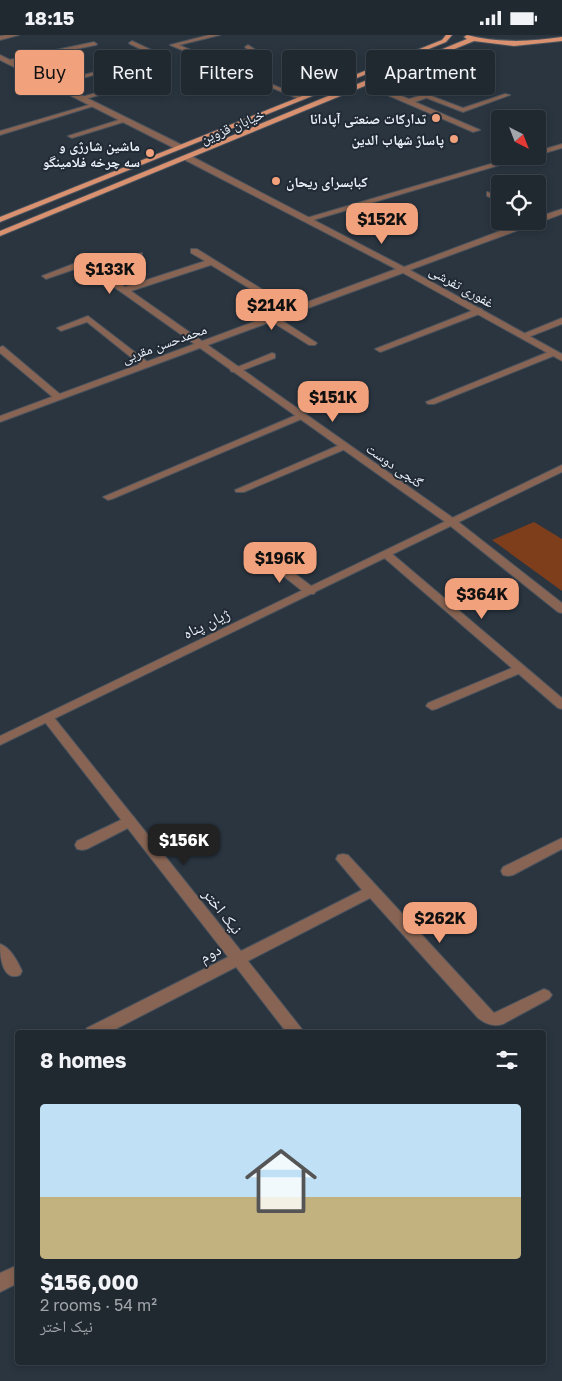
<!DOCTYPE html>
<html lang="en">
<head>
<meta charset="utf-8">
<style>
  :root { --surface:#202830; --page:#2d343c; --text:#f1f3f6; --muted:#a2a6ab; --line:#3d444c; --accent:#f1a17c }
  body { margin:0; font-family:"Golos Text","Noto Naskh Arabic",sans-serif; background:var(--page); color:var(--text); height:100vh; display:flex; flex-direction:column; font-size:19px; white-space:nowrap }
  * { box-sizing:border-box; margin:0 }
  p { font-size:16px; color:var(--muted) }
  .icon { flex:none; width:28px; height:28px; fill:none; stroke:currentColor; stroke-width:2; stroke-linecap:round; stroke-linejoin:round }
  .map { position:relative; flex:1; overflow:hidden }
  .details { position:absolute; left:15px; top:995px; width:531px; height:335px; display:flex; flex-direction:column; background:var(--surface); border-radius:5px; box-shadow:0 2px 8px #0003,0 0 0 1px var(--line) }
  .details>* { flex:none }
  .banner { position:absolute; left:15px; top:15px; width:532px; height:45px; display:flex; gap:10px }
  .needle { width:32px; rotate:138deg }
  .fabs { position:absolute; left:491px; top:75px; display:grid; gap:10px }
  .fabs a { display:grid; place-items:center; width:55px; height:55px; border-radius:5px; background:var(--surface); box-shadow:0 2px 8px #0003,0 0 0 1px var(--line); font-size:25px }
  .price { position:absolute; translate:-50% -42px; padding:0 11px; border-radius:10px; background:var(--accent); color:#111; font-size:16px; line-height:32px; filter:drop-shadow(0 1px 2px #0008) }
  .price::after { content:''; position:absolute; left:50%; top:30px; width:15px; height:11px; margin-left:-8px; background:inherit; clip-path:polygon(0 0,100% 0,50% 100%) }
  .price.selected { background:#222; color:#fff }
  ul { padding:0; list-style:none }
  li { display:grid; align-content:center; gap:10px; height:265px; padding:0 25px }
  li span { display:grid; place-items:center; height:155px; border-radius:5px; color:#555 }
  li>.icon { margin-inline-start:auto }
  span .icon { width:90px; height:90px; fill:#fffc; stroke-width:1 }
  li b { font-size:21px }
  h2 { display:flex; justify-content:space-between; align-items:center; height:60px; padding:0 25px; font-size:21px }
  .pill { padding:0 18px; border-radius:5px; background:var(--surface); box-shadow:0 2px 8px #0003,0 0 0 1px var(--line); font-size:18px; line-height:45px }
  .pill.selected { background:var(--accent); color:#111 }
  .status { display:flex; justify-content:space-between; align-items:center; height:35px; padding:0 25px; background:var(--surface); direction:ltr }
  .status svg { height:14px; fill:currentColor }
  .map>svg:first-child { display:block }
</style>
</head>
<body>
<div class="status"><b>18:15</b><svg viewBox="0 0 49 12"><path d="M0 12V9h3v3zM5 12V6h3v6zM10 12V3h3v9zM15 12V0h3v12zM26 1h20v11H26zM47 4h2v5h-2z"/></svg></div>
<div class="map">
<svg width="562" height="1346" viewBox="0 0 562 1346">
  <rect width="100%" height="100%" fill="#2a3540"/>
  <path fill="#7f3e1b" d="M 534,487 L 562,504 L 562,556 L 492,505 Z"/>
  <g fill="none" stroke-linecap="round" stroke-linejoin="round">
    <g stroke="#49535e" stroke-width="2">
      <path id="service" d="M 132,6 L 164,21 L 53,51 L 50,49 L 155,21 L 130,9 L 129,8 Z
        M 94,7 L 97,9 L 96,10 L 7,28 L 4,26 Z
        M 248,10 L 271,25 L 271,27 L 230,35 L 230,33 L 264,25 L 246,13 L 245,12 Z
        M 153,42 L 155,43 L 155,45 L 81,65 L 78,63 Z
        M 426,59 L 463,73 L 505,59 L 510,60 L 463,77 L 424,62 L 423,61 Z
        M 125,83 L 127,84 L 127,86 L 72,103 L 68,101 Z
        M 487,157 L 500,161 L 500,166 L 487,161 Z
        M 479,273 L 482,274 L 482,278 L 383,316 L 380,317 L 375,314 Z
        M 272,280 L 275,281 L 317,308 L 315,310 L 309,310 L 269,285 L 268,283 Z
        M 88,281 L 149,328 L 149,332 L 143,332 L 87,287 L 61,296 L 57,293 Z
        M 3,311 L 61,360 L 61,364 L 55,364 L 0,318 L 0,312 Z
        M 553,315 L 556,316 L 556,320 L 434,369 L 428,369 L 426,367 Z
        M 272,318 L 275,319 L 275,323 L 238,337 L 232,337 L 230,335 Z
        M 301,378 L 306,381 L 304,383 L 112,464 L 108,465 L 103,462 Z
        M 344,408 L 348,409 L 348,413 L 244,457 L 236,457 L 235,455 Z
        M 519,630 L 523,631 L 525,634 L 523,637 L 436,674 L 432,675 L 426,671 L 428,668 Z
        M 129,781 L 134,782 L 136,786 L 134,790 L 87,814 L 82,815 L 77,814 L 75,810 L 77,806 Z
        M 562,803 L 562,814 L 513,840 L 508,841 L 503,840 L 501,836 L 503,832 Z"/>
    </g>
    <g stroke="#49535e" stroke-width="2">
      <path id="minor" d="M 6,0 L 19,0 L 0,5 L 0,1 Z
        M 209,0 L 220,0 L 179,10 L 304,63 L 299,64 L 170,10 Z
        M 362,47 L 366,47 L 409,64 L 457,50 L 457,52 L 415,67 L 480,95 L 473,97 L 362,49 Z
        M 92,69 L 97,70 L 0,100 L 0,96 Z
        M 562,109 L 562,113 L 538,120 L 538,116 Z
        M 518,121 L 530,121 L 310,186 L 303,184 Z
        M 191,214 L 197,214 L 297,276 L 290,278 L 211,230 L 131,256 L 456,485 L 562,568 L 562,578 L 558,577 L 448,489 L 90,235 L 81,232 L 46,244 L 42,241 L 81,226 L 93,230 L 142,218 L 142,222 L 100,234 L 125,252 L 205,226 L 191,218 Z
        M 562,283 L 562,289 L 526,303 L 523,304 L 518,301 Z
        M 386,516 L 390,517 L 562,663 L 562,674 L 558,673 L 382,521 L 380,519 L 382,517 Z
        M 266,519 L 270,520 L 314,553 L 316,556 L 314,559 L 306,559 L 262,524 L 260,522 Z
        M 48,679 L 52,680 L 241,916 L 362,855 L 336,824 L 338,820 L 343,819 L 348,820 L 494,978 L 544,954 L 549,956 L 552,960 L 549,964 L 503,989 C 493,992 486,989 478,983 L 370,863 L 248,926 L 305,998 L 287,998 L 236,932 L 108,998 L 84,998 L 87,993 L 228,922 L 44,686 L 42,683 Z
        M 0,909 C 10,912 18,927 22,936 L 20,940 C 2,947 0,921 0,909 Z
        M 18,1230 L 18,1248 L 0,1257 L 0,1238 Z"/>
    </g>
    <g stroke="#49535e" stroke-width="2">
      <path id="tertiary" d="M 0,20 L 182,110 L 183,112 L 176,114 L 0,25 Z
        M 185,121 L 191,121 L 404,232 L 527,186 L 538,186 L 538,182 L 562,174 L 562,179 L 410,235 L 562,319 L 562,326 L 403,238 L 0,387 L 0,381 L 396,234 L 185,125 Z
        M 562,430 L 562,437 L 0,710 L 0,701 Z"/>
    </g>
    <g stroke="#49535e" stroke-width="2">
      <path id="primary" d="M 446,0 L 452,0 L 446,7 L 0,187 L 0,182 L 442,5 Z
        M 467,0 C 499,8 529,7 562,2 L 562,6 L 514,11 L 474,6 L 0,201 L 0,196 L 467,4 L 464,2 Z"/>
    </g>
    <use href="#service" fill="#876453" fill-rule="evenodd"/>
    <use href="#minor" fill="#876453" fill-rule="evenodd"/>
    <use href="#tertiary" fill="#876453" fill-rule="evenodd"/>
    <use href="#primary" fill="#d99170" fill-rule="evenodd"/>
  </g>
  <g fill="#f1a17c" stroke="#212a35" stroke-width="2">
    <circle cx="436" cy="83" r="5"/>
    <circle cx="454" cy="104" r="5"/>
    <circle cx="150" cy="118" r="5"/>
    <circle cx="276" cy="146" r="5"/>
  </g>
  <g text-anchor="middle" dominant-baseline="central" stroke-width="4" stroke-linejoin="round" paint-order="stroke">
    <g font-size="14" font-weight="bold" fill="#ebf1f9" stroke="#212a35" text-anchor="end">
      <text x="426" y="83">تدارکات صنعتی آپادانا</text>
      <text x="444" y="104">پاساژ شهاب الدین</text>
      <text x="140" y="110">ماشین شارژی و<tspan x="140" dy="16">سه چرخه فلامینگو</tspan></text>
      <text x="286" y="146" text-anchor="start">کبابسرای ریحان</text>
    </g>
    <g font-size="14" fill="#ebf1f9" stroke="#212a35">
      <text transform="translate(232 91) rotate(-23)">خیابان قزوین</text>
      <text transform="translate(462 251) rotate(29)">غفوری تفرشی</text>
      <text transform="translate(164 308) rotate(-20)">محمدحسن مقربی</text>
      <text transform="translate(395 430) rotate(35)">گنجی دوست</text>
    </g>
    <g font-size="16" fill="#ebf1f9" stroke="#212a35">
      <text transform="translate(206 588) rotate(-26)">ژیان پناه</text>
      <text transform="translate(223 876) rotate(52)">نیک اختر</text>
      <text transform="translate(210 918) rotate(-27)">دوم</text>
    </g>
  </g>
</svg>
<div class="fabs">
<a><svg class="needle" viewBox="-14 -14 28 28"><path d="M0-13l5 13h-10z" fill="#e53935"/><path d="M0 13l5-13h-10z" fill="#a2a6ab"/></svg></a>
<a><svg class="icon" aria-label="locate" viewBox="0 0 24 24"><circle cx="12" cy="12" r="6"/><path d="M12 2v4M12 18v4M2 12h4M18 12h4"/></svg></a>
</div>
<b class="price" style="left:382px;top:210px">$152K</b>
<b class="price" style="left:110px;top:260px">$133K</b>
<b class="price" style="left:272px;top:296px">$214K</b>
<b class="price" style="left:333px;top:388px">$151K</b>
<b class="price" style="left:280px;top:549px">$196K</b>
<b class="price" style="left:482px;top:585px">$364K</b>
<b class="price selected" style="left:184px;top:831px">$156K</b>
<b class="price" style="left:440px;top:909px">$262K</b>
<div class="banner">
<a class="pill selected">Buy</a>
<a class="pill">Rent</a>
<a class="pill">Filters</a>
<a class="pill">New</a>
<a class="pill">Apartment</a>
</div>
<section class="details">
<h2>8 homes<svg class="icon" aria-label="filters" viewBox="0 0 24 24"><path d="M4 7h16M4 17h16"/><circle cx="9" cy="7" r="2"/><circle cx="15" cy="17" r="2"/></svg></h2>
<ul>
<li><span style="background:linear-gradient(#bfe0f5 60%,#c2b280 0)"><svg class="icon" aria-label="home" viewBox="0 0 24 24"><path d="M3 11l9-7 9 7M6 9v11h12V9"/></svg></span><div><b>$156,000</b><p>2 rooms · 54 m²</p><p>نیک اختر</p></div></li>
</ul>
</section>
</div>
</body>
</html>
